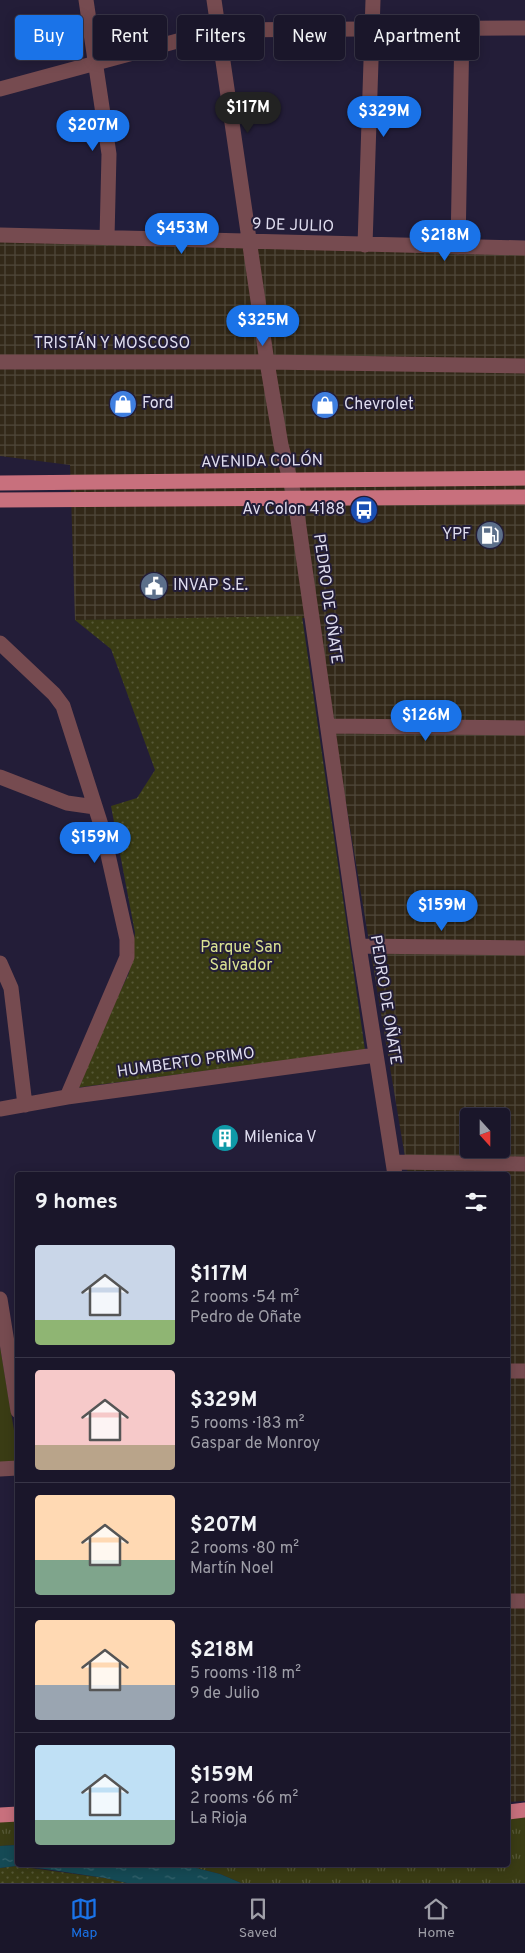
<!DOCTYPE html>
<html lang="en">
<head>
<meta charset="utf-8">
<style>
  :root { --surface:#1a162a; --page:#272336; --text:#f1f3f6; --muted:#9f9fa8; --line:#383547; --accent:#1a73e8 }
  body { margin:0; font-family:Overpass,sans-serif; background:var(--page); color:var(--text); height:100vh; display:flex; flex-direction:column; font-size:19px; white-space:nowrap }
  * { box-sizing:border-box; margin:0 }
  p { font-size:16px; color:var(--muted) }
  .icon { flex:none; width:28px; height:28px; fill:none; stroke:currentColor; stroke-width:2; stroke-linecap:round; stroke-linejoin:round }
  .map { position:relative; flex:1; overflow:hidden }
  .drawer { position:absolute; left:15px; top:1172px; width:495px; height:695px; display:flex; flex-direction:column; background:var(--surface); border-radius:5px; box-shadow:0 2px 12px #0003,0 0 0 1px var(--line) }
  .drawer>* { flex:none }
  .hud { position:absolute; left:15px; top:15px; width:495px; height:45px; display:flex; gap:10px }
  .needle { width:32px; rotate:159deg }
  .tools { position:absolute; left:460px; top:1108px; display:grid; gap:10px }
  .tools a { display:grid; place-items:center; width:50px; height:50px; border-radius:5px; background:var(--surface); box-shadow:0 2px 12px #0003,0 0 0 1px var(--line); font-size:25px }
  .price { position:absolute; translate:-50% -42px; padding:0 11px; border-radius:18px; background:var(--accent); color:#fff; font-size:16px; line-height:32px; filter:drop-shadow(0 1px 2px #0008) }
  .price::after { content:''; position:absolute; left:50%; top:30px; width:15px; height:11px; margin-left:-8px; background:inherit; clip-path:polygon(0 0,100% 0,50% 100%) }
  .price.selected { background:#222; color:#fff }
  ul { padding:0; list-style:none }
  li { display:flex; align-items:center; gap:15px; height:125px; padding:0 20px }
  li+li { border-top:1px solid var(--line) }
  li span { display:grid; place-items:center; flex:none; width:140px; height:100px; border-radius:5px; color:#555 }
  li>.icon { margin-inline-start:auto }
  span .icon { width:60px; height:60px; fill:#fffc; stroke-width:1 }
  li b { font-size:21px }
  h2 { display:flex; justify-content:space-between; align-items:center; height:60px; padding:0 20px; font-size:21px }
  .pill { padding:0 18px; border-radius:5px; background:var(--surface); box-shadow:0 2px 12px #0003,0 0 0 1px var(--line); font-size:18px; line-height:45px }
  .pill.selected { background:var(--accent); color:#fff }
  .tabs { display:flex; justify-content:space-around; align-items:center; height:70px; border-top:1px solid var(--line); background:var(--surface); font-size:14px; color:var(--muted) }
  .tabs a { display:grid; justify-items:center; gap:2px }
  .tabs .selected { color:var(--accent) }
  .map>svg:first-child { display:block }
</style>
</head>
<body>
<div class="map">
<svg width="525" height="1883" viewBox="0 0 525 1883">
  <defs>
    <pattern id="industrial-grid" width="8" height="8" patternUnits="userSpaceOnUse" patternTransform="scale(1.25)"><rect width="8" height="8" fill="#322818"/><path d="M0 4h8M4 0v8" fill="none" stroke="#4f473a"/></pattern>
    <pattern id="grass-tufts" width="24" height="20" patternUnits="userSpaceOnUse" patternTransform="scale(1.25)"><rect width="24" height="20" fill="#3a3c14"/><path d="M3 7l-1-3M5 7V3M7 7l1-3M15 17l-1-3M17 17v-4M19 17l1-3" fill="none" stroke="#565836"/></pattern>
    <pattern id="park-dots" width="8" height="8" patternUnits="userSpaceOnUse" patternTransform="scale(1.25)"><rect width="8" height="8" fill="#3a3c14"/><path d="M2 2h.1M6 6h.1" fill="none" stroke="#565836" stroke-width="1.8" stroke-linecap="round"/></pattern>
    <pattern id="water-ripples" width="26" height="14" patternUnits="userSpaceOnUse" patternTransform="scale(1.25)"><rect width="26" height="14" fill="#154a55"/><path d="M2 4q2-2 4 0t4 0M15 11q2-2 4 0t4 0" fill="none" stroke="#37646e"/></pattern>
  </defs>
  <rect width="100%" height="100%" fill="#231d38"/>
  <path fill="url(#industrial-grid)" fill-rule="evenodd" d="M 0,238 L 525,247 L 525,1801 L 508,1802 L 508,1175 L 408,1175 L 315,618 L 75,620 L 70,465 L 0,456 ZM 469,1116 L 501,1116 L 501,1149 L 469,1149 Z"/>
  <path fill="url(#grass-tufts)" d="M 525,1810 L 525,1883 L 241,1883 L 220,1874 L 184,1865 L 508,1865 L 508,1812 Z
    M 17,1814 L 17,1845 L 0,1846 L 0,1815 Z"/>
  <path fill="url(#park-dots)" d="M 302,616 L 365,1050 L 74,1088 L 129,973 L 135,933 L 111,806 L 137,798 L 155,770 L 111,649 L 75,620 Z
    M 16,1866 L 105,1878 L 127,1883 L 0,1883 L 0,1868 Z"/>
  <path fill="#3a3c14" d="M 0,1346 L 18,1454 L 17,1462 L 0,1463 Z"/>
  <path fill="url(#water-ripples)" d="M 17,1845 L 18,1865 L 184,1865 L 220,1874 L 241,1883 L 127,1883 L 105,1878 L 45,1869 L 16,1866 L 0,1868 L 0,1846 Z"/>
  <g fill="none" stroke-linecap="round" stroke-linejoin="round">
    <path stroke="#764b50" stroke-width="15" d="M 86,0 L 109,154 L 107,238
      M 214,0 L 267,362 L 281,445 L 295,499 L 359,946 L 395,1175
      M 0,89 L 218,30 L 525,28
      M 0,235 L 525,248
      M 365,245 L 373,0
      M 458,247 L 462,28
      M 0,362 L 267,362 L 525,366
      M 0,643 L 54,694 L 63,706 L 102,828 L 127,939 L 127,957 L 67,1097
      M 328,726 L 525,728
      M 0,777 L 67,803 L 95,807
      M 359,946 L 525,948
      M 0,963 L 11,988 L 25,1105
      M 0,1109 L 67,1097 L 376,1055
      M 393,1162 L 525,1164
      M 0,1299 L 18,1411
      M 508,1371 L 525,1371
      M 0,1469 L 18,1468
      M 508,1601 L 525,1601"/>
    <path stroke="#c8707d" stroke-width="15" d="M 0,483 L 525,478
      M 0,500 L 525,497
      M 508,1812 L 525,1810
      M 0,1815 L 18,1814"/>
  </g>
  <defs>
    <g id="shop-disc" transform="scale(1.4375)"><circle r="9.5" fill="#3f7fe0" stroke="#231d38"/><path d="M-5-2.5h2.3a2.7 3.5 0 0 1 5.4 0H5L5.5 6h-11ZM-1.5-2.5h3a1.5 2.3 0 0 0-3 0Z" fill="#fff"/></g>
    <g id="bus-disc" transform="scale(1.4375)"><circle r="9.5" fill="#1a4fb4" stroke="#231d38"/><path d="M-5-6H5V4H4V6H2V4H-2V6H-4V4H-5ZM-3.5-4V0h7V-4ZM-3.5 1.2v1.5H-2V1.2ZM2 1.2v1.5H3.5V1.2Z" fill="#fff"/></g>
    <g id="fuel-disc" transform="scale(1.4375)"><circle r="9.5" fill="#5c6f8a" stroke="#231d38"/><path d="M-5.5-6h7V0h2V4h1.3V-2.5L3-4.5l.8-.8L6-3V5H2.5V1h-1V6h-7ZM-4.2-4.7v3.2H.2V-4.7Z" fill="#fff"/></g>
    <g id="civic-disc" transform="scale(1.4375)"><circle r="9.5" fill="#5c6f8a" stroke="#231d38"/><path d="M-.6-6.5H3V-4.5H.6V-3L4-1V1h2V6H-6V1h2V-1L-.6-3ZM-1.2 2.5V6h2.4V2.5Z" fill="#fff"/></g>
    <g id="building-disc" transform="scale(1.4375)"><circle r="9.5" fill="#0f9aa8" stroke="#231d38"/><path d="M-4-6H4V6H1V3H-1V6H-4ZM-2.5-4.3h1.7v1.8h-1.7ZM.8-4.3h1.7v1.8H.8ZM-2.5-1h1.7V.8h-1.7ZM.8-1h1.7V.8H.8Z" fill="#fff"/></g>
  </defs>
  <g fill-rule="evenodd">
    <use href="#shop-disc" x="123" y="404"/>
    <use href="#shop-disc" x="325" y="405"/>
    <use href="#bus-disc" x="364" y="510"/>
    <use href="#fuel-disc" x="490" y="535"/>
    <use href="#civic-disc" x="154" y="586"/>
    <use href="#building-disc" x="225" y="1138"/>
  </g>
  <g text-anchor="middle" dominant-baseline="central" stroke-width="4" stroke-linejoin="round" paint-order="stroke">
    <g font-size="16" fill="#dfddef" stroke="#231d38">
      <text transform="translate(293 226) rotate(2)">9 DE JULIO</text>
      <text x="112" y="344">TRISTÁN Y MOSCOSO</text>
      <text transform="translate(262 462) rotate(-1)">AVENIDA COLÓN</text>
      <text transform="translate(327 599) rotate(82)">PEDRO DE OÑATE</text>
      <text transform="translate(385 1000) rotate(81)">PEDRO DE OÑATE</text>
      <text transform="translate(186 1063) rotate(-8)">HUMBERTO PRIMO</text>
    </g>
    <g font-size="16" fill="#dfddef" stroke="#231d38" text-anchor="start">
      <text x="142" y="404">Ford</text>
      <text x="344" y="405">Chevrolet</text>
      <text x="345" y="510" text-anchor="end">Av Colon 4188</text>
      <text x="471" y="535" text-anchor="end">YPF</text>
      <text x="173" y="586">INVAP S.E.</text>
      <text x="244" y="1138">Milenica V</text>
    </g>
    <g font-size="16" fill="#dbe393" stroke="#231d38">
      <text x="241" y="948">Parque San<tspan x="241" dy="18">Salvador</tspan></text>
    </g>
  </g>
</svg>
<div class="tools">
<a><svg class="needle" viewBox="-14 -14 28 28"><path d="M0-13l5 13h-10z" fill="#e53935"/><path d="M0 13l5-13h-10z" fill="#9f9fa8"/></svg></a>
</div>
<b class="price selected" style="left:248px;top:134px">$117M</b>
<b class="price" style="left:384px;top:138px">$329M</b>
<b class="price" style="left:93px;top:152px">$207M</b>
<b class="price" style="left:182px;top:255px">$453M</b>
<b class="price" style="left:445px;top:262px">$218M</b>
<b class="price" style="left:263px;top:347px">$325M</b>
<b class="price" style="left:426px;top:742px">$126M</b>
<b class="price" style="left:95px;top:864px">$159M</b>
<b class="price" style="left:442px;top:932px">$159M</b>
<div class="hud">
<a class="pill selected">Buy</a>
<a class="pill">Rent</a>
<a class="pill">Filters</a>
<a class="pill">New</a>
<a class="pill">Apartment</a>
</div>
<section class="drawer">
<h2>9 homes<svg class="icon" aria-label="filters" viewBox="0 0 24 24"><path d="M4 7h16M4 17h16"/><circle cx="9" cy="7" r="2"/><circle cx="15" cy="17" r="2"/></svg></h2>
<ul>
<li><span style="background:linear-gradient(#c9d6e8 75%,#8fb573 0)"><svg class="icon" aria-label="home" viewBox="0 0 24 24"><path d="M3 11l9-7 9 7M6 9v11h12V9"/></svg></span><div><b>$117M</b><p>2 rooms · 54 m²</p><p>Pedro de Oñate</p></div></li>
<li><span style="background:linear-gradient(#f6c9c9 75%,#b9a48a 0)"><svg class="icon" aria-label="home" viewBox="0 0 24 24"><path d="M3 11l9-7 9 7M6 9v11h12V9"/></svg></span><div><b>$329M</b><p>5 rooms · 183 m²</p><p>Gaspar de Monroy</p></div></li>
<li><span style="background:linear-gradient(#ffd9b3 65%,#7fa58c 0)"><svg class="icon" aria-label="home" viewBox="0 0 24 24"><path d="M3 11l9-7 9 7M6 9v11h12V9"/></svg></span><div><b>$207M</b><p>2 rooms · 80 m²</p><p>Martín Noel</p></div></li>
<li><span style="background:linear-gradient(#ffd9b3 65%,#9aa5b1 0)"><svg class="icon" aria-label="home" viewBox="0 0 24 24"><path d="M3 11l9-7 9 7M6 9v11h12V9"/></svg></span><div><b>$218M</b><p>5 rooms · 118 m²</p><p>9 de Julio</p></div></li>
<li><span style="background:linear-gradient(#bfe0f5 75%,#7fa58c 0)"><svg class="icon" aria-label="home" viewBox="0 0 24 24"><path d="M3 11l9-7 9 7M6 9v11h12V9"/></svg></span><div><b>$159M</b><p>2 rooms · 66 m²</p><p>La Rioja</p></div></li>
</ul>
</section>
</div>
<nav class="tabs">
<a class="selected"><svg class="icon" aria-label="map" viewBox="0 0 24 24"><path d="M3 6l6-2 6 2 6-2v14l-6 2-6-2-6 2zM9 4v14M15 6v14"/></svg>Map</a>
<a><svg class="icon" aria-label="saved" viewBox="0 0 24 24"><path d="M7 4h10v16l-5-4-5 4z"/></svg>Saved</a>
<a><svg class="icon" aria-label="home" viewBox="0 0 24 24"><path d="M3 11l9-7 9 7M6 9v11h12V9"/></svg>Home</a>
</nav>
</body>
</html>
